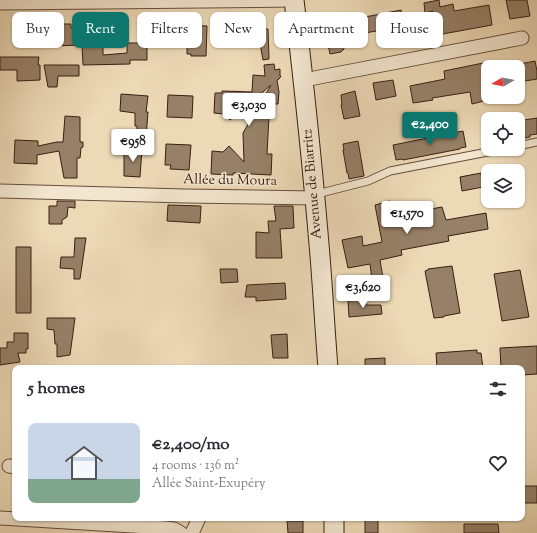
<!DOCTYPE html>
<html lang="en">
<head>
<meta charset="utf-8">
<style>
  :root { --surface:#fff; --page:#f7f7f7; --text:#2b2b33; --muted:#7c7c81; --line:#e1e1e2; --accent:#0f766e }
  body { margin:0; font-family:"Sorts Mill Goudy",serif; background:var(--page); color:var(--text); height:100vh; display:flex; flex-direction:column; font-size:15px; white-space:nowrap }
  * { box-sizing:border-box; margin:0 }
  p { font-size:13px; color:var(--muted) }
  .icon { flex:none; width:22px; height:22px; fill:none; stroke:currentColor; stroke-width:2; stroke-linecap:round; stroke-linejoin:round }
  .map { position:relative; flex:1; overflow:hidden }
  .details { position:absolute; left:12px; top:365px; width:513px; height:156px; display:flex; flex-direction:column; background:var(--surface); border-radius:8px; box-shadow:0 1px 3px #0004 }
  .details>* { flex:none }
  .hud { position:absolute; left:12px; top:12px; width:513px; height:36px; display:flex; gap:8px }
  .needle { width:26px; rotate:260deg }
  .buttons { position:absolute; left:481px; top:60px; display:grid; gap:8px }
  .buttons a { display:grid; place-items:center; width:44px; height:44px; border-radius:8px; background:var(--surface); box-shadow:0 1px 3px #0004; font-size:20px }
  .price { position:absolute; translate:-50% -34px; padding:0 9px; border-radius:4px; background:#fff; color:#222; font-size:13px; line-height:26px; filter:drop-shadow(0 1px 2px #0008) }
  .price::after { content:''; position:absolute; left:50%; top:24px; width:12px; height:9px; margin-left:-6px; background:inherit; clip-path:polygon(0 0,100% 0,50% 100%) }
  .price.on { background:var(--accent); color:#fff }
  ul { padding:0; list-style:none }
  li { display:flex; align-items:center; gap:12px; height:100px; padding:0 16px }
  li+li { border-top:1px solid var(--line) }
  li span { display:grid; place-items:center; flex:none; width:112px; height:80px; border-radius:8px; color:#555 }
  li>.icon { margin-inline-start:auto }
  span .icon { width:48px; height:48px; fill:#fffc; stroke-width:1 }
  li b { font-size:17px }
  h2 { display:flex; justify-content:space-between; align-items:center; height:48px; padding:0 16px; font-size:17px }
  .pill { padding:0 14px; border-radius:8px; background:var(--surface); box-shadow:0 1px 3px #0004; font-size:14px; line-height:36px }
  .pill.on { background:var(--accent); color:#fff }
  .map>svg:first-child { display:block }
</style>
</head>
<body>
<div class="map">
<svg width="537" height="533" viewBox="0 0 537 533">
  <rect width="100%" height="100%" fill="#ecd9b6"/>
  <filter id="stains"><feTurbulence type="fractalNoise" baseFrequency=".005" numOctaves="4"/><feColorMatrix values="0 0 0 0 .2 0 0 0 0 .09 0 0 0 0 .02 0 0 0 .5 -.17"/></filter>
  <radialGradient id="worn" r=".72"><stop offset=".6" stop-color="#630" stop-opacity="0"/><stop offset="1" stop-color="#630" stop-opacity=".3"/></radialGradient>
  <path fill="#968067" stroke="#382012" d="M 439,0 L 440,7 L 453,4 L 454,11 L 489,5 L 492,25 L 437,35 L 433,11 L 425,13 L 424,3 Z
    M 506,0 L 527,0 L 530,16 L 510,19 Z
    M 401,10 L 403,23 L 400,24 L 403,39 L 400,39 L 401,45 L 384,47 L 382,30 L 342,37 L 344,49 L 341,52 L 330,54 L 328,45 L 322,46 L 320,34 L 326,33 L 324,25 Z
    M 243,19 L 263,19 L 263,29 L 268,29 L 269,59 L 263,60 L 259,38 L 234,38 L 234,24 L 243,24 Z
    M 53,24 L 71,24 L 71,28 L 94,27 L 94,26 L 102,25 L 108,28 L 110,30 L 110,33 L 109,36 L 103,40 L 103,55 L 127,53 L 127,43 L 147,43 L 147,60 L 130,60 L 130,64 L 83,65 L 82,45 L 53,46 Z
    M 184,25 L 207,26 L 206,56 L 191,56 L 191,54 L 187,54 L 187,47 L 184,47 Z
    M 0,57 L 39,57 L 38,65 L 40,65 L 40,80 L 17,81 L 17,70 L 0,70 Z
    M 535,61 L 537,71 L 537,79 L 519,82 L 518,71 L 521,71 L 520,64 Z
    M 488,62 L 488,87 L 482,89 L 484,101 L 472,104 L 470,92 L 432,98 L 433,100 L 413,103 L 410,86 L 445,79 L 444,71 Z
    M 274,64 L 275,70 L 280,69 L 280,76 L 281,76 L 279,79 L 277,80 L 279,92 L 278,104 L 274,104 L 274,116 L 269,116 L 267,154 L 272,154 L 271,175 L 233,173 L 233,175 L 211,174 L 212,151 L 223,152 L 229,146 L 244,162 L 243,133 L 271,85 L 230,120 L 224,114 L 214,113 L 215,93 L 222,93 L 222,91 L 252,92 L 253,75 L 265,76 L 264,65 Z
    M 44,65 L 79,65 L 79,76 L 58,76 L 57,87 L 48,87 Z
    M 393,80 L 396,96 L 376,100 L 373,83 Z
    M 355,91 L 360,116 L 344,119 L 341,105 L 342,105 L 341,95 Z
    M 121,94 L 148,96 L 146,112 L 148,112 L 146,137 L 137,137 L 137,126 L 135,126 L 135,113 L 120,111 Z
    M 168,95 L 193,96 L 192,118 L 167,117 Z
    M 65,116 L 80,117 L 80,142 L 83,142 L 83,147 L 81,148 L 80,158 L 77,158 L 77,178 L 64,178 L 59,151 L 37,155 L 37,164 L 14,163 L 15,140 L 38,141 L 38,146 L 57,142 L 63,142 Z
    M 537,118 L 537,134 L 530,135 L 530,137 L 518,139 L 518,121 Z
    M 463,131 L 466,147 L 460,148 L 460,149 L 403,160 L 402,159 L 396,160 L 393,145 Z
    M 358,141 L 364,176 L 349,179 L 348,173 L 347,173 L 343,150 L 344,150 L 343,144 Z
    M 166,144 L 191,145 L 189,170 L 170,169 L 171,165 L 165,165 Z
    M 132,149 L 142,149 L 140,177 L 124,176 L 124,153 L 131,153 Z
    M 481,173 L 483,187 L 462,191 L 460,177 Z
    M 57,201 L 75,201 L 75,208 L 68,207 L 67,217 L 62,220 L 62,224 L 49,224 L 49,206 L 57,206 Z
    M 390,201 L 393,216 L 442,207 L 446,220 L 486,213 L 488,229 L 448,236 L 449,241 L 401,250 L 402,255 L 380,260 L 383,278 L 372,280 L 370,264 L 348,268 L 342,240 L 362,236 L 363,246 L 382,242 L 375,205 Z
    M 168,205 L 201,206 L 200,223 L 167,221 Z
    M 274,206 L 293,206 L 294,228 L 280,229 L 282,258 L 256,258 L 256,232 L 269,233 L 268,221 L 276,221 Z
    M 75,238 L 86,238 L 80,279 L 74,279 L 74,269 L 60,268 L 61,257 L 74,257 Z
    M 16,247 L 31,247 L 31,313 L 16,313 Z
    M 452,266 L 460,313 L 444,316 L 444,317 L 434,318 L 425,271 L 428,270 L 428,269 Z
    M 220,269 L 237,269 L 238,282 L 221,283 Z
    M 520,270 L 529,317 L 502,321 L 494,274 Z
    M 285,283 L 286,299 L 256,301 L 256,297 L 245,297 L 247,285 Z
    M 366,299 L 366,305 L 381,305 L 382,314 L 349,317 L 348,301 Z
    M 47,318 L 75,318 L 70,355 L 57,357 L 57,344 L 55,344 L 54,330 L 47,329 Z
    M 14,333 L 28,333 L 28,349 L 26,349 L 26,353 L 18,353 L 20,362 L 0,365 L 0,348 L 7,348 L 7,342 L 14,342 Z
    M 287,334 L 288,358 L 273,358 L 271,335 Z
    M 537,346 L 537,374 L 522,375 L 522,368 L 501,368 L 500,348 Z
    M 477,350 L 477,353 L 481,353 L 483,368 L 437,368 L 436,353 Z
    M 385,358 L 385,368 L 365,368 L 365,359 Z
    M 522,486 L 537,486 L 537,503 L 522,503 Z
    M 365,518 L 378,518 L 378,533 L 365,533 Z
    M 287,521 L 303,521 L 303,533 L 288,533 Z
    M 464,524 L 498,524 L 499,533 L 464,533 Z"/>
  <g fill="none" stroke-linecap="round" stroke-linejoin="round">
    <g stroke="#654e3b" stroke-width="9">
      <path id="service" d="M 518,146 L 537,142
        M 317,197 L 321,193 L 368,181 L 390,171 L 503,149"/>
    </g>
    <g stroke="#654e3b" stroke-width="15">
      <path id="minor" d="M 0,3 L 294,0
        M 304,80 L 522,38
        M 0,191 L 185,196 L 315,198
        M 9,466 L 15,467
        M 0,518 L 166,528 L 174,529 L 181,533
        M 192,533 L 199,518"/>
    </g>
    <g stroke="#382012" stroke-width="21">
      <path id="secondary" d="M 294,0 C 304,85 313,171 320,256 C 323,293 325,331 328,368
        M 334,518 L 334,533"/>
    </g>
    <use href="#service" stroke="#f3e6d0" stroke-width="7"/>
    <use href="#minor" stroke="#f3e6d0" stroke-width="13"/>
    <use href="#secondary" stroke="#f3e6d0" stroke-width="19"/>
  </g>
  <g text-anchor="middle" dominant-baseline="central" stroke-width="3" stroke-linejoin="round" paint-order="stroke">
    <g font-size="14" fill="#382012" stroke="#f3e6d0">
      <text transform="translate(230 181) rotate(1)">Allée du Moura</text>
      <text transform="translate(313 184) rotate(-95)">Avenue de Biarritz</text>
    </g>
  </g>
  <rect width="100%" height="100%" filter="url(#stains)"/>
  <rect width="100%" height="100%" fill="url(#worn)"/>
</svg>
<div class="buttons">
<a><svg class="needle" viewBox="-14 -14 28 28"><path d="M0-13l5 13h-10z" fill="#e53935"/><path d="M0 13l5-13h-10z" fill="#7c7c81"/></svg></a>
<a><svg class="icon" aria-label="locate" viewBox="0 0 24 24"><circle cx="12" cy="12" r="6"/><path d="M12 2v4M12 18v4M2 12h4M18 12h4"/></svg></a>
<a><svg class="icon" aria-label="layers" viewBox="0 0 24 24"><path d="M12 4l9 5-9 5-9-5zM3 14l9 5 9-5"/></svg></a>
</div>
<b class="price" style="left:249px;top:127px">€3,030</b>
<b class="price on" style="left:430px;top:146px">€2,400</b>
<b class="price" style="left:133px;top:163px">€958</b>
<b class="price" style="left:407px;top:235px">€1,570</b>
<b class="price" style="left:363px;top:309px">€3,620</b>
<div class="hud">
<a class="pill">Buy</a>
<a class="pill on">Rent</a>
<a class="pill">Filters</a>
<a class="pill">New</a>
<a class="pill">Apartment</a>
<a class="pill">House</a>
</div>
<section class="details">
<h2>5 homes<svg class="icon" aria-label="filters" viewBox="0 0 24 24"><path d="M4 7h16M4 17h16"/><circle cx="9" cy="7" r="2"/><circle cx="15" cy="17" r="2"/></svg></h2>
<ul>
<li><span style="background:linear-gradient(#c9d6e8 70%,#7fa58c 0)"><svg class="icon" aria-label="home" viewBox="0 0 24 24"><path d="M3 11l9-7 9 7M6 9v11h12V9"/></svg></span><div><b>€2,400/mo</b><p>4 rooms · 136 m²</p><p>Allée Saint-Exupéry</p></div><svg class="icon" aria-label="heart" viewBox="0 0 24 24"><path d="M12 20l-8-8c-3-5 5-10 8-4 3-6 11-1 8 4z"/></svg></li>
</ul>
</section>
</div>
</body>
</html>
